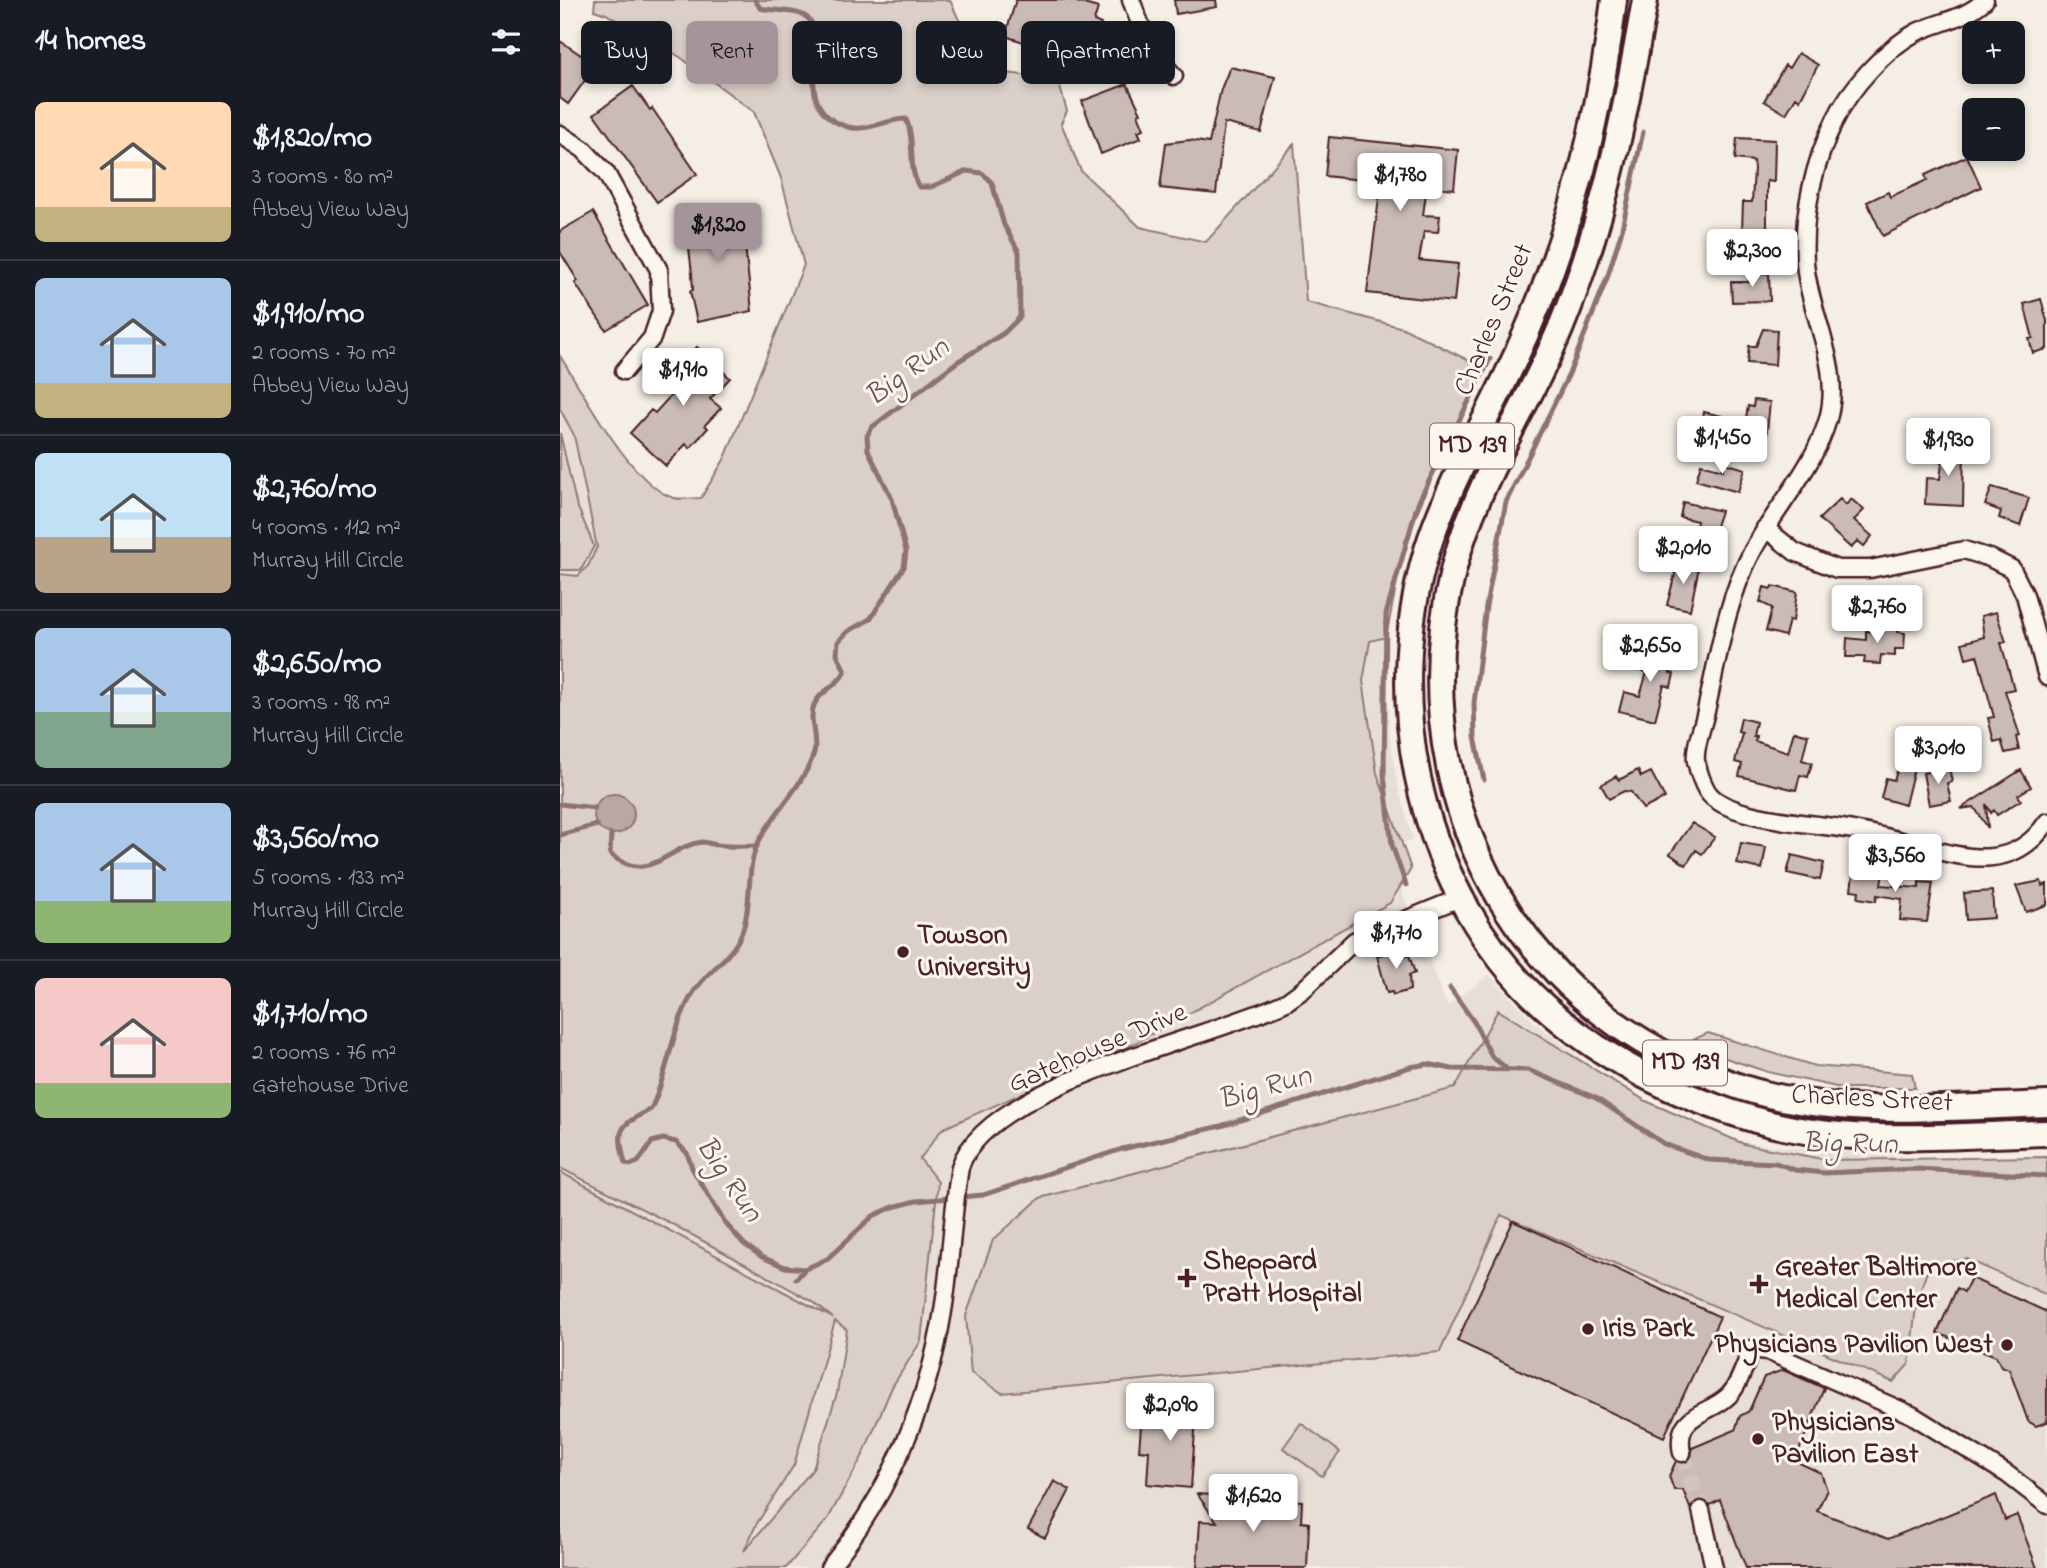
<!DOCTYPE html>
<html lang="en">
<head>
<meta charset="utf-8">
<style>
  :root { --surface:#171b24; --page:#20242c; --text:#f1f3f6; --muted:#9ea1a6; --line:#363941; --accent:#a6949b }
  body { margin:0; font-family:"Indie Flower",sans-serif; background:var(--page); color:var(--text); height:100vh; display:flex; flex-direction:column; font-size:26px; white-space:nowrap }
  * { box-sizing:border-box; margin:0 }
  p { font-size:23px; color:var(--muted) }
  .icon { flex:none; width:38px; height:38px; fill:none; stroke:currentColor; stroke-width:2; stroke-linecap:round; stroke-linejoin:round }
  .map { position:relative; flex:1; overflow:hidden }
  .side { display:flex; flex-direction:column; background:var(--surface); width:560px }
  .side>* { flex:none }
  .banner { position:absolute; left:21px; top:21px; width:665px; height:63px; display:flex; gap:14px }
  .fabs { position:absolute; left:1402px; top:21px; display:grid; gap:14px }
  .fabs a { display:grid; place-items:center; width:63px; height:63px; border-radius:10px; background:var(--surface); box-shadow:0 4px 10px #0003; font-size:35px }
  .price { position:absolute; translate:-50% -60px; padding:0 16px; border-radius:7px; background:#fff; color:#222; font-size:23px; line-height:46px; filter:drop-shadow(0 2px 4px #0008) }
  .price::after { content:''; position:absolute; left:50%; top:42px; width:21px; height:16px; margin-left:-10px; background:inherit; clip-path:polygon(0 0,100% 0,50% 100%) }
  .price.selected { background:var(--accent); color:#111 }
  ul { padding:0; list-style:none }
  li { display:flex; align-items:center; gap:21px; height:175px; padding:0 35px }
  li+li { border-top:2px solid var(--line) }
  li span { display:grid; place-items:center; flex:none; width:196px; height:140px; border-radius:10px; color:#555 }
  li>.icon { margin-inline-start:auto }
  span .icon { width:84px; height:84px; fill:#fffc; stroke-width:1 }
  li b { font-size:30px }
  h2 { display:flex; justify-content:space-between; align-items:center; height:84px; padding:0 35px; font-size:30px }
  .tag { padding:0 24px; border-radius:10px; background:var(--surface); box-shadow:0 4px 10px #0003; font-size:24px; line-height:63px }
  .tag.selected { background:var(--accent); color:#111 }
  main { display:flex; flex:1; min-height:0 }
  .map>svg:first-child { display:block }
</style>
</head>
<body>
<main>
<section class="side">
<h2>14 homes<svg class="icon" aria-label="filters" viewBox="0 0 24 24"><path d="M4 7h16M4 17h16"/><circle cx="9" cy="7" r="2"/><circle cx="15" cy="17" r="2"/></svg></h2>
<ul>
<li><span style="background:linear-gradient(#ffd9b3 75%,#c2b280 0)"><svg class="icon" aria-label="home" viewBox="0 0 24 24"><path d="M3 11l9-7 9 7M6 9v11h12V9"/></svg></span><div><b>$1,820/mo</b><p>3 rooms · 80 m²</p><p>Abbey View Way</p></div></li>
<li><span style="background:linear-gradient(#a9c7e8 75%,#c2b280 0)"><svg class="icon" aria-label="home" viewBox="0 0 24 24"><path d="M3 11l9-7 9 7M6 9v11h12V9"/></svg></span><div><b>$1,910/mo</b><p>2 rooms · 70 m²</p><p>Abbey View Way</p></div></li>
<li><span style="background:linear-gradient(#bfe0f5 60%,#b9a48a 0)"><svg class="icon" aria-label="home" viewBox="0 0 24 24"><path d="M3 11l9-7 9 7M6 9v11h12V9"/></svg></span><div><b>$2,760/mo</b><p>4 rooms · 112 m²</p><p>Murray Hill Circle</p></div></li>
<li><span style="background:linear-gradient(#a9c7e8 60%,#7fa58c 0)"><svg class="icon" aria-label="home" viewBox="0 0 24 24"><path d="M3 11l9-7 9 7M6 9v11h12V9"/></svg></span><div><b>$2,650/mo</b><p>3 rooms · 98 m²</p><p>Murray Hill Circle</p></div></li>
<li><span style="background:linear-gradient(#a9c7e8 70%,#8fb573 0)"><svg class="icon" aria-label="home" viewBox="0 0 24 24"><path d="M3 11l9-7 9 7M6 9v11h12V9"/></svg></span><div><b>$3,560/mo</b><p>5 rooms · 133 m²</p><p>Murray Hill Circle</p></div></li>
<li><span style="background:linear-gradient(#f6c9c9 75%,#8fb573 0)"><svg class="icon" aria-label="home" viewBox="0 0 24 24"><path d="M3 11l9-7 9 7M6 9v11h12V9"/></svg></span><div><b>$1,710/mo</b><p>2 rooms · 76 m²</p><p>Gatehouse Drive</p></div></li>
</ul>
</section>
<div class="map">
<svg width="1487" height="1568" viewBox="0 0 1487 1568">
  <rect width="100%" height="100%" fill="#f4eee4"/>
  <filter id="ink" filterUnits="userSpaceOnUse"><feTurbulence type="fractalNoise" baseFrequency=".0143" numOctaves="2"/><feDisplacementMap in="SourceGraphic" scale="14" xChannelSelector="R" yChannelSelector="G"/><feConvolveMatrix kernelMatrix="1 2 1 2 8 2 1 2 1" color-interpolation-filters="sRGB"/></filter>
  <g filter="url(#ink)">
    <path fill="#e7dfd6" d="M 0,384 L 129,564 L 498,705 L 827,637 L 828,725 L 837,783 L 853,840 L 830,848 L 843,888 L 841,889 L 887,1006 L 929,975 L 974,1022 L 1062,1090 L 1184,1144 L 1387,1160 L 1487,1157 L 1487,1568 L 0,1568 Z"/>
    <path fill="#dbd0c9" stroke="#92787a" stroke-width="2" fill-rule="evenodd" d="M 35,0 L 390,0 L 398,18 L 439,72 L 469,76 L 480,74 L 482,79 L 499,84 L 507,111 L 501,123 L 521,171 L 580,227 L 646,242 L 734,144 L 746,302 L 843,328 L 924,368 L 889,438 L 845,541 L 826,637 L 810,641 L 803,681 L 817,773 L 851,869 L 830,903 L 577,1042 L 382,1129 L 360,1159 L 378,1182 L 361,1341 L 332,1387 L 302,1457 L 268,1519 L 226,1568 L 0,1568 L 0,1172 L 273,1318 L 252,1301 L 114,1225 L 0,1168 L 0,574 L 18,576 L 28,566 L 37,547 L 14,435 L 0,409 L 0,356 C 23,392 73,487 114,498 C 122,500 133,498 141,498 L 165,458 L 244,265 L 221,178 L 194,112 L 120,57 L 46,14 L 34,10 ZM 275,1321 L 287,1330 L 277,1393 L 253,1469 L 184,1551 L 196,1525 L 234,1465 Z
      M 0,433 L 16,503 L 34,546 L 21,570 L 0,570 Z
      M 938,1010 L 1086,1101 L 1184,1144 L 1267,1160 L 1487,1157 L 1487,1295 L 1407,1259 L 1370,1264 L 1357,1299 L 1349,1364 L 1333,1382 L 941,1215 L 880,1352 L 442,1393 L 411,1373 L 406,1316 L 433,1240 L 480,1198 L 895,1088 Z
      M 1148,1033 L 1255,1066 L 1352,1074 L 1355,1088 L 1281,1088 L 1208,1072 L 1123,1044 Z
      M 741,1423 L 780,1452 L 762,1476 L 723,1448 Z"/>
    <path fill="#baa7a5" stroke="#8d7174" stroke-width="2" d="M34 814a20 20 0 1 1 40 0a20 20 0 1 1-40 0Z"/>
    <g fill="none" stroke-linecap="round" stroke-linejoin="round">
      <path stroke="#8d7174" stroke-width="5" d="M 195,0 L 200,8 C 213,11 232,10 243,15 C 278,32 222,107 288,127 C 307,132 327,119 346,119 C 356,141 347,166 359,187 L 371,187 L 407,171 L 422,173 L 432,183 L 444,225 L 459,252 L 460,317 L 444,333 L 397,362 L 311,428 L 307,436 L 308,450 L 332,499 L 346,551 L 344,567 L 310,619 L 287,632 L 278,642 L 277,654 L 285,671 C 278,687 260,690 254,705 C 248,720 258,738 254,753 C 243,787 214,811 198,843 C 185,872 193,902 182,932 C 172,959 147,970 133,993 C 111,1028 109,1072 91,1109 C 61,1126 55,1126 65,1163 L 70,1165 L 78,1162 L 92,1142 L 103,1139 L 116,1142 L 127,1153 L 132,1168 L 165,1223 L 184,1244 L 202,1257 L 225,1267 L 245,1269 L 267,1259 L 313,1216 L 333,1207 L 356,1201 L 423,1195 L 562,1149 L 661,1126 L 850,1067 L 868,1064 L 892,1069 L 968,1070 L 1036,1098 L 1104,1144 L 1149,1160 L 1216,1163 L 1235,1170 L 1264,1173 L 1356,1169 L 1487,1176
        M 924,780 L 915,737 L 914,703 L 926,606 L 946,502 L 1009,374 L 1047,278 L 1061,233 L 1083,132
        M 0,804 L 35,808
        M 51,834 L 50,854 C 90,886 107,846 142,842 C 147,842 153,845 158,845 C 171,847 184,846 197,846
        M 0,835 L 37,825
        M 846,885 L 832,845 L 824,775 L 826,614 L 858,503 L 930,359
        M 890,988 L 914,1022 L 932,1057 L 945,1067
        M 236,1279 L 245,1269"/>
    </g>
    <path fill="#cabbb6" stroke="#4a1f2b" stroke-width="2" d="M 456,0 L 510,0 L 538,8 L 534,21 L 541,24 L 526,62 L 445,36 Z
      M 614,0 L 656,0 L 657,7 L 616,14 Z
      M 0,41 L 36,65 L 8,104 L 0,98 Z
      M 1238,53 L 1258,65 L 1240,100 L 1236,97 L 1226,114 L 1204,101 L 1225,65 L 1229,68 Z
      M 670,67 L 715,77 L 701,132 L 664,123 L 656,194 L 600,188 L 606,143 L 629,140 L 649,143 L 661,89 Z
      M 567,84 L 581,113 L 578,114 L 584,129 L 578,131 L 581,138 L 541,154 L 522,101 Z
      M 73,86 L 90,110 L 92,108 L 137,174 L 97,202 L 34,114 Z
      M 769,137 L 898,150 L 894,189 L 867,186 L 863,215 L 880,216 L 878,232 L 864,231 L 859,260 L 898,264 L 894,302 L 807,293 L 821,182 L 765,176 Z
      M 1177,138 L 1215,140 L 1214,182 L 1207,181 L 1207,231 L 1182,231 L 1183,202 L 1192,202 L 1194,169 L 1193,161 L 1175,159 Z
      M 1407,156 L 1421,187 L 1323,236 L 1307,202 L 1328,192 L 1330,197 L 1367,180 L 1365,175 Z
      M 172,206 L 173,210 L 181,208 L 192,311 L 137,322 L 130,291 L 133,290 L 132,274 L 125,214 Z
      M 33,212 L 88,305 L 46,330 L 15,283 L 18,281 L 0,252 L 0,231 Z
      M 1209,273 L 1210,301 L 1172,302 L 1171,282 L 1189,282 L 1188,274 Z
      M 1481,299 L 1487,321 L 1487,349 L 1473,353 L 1469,339 L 1473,338 L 1464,304 Z
      M 1203,329 L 1217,330 L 1215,365 L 1187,363 L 1189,346 L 1196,346 Z
      M 137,347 L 170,378 L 150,399 L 161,408 L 145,425 L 148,428 L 130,448 L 126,444 L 106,466 L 70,433 L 91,410 L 95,413 L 114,392 L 111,389 L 122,377 L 111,367 L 125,354 L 128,357 Z
      M 1194,400 L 1210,402 L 1206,440 L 1183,436 L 1188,406 L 1193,407 Z
      M 1144,412 L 1162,416 L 1159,432 L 1141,427 Z
      M 1385,441 L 1404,442 L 1403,506 L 1365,504 L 1366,478 L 1380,479 Z
      M 1165,463 L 1185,469 L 1178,492 L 1136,480 L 1141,464 L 1163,470 Z
      M 1432,487 L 1469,498 L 1460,526 L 1439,518 L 1441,511 L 1425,505 Z
      M 1280,499 L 1286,505 L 1291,499 L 1304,510 L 1294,520 L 1312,536 L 1304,546 L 1298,541 L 1291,548 L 1259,519 Z
      M 1123,502 L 1161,511 L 1149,547 L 1134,543 L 1137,521 L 1120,517 Z
      M 1118,562 L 1139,567 L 1130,610 L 1107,605 Z
      M 1212,586 L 1237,592 L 1233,621 L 1229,620 L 1225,636 L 1206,631 L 1212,608 L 1200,602 L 1204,587 L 1211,589 Z
      M 1436,612 L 1446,642 L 1441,643 L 1454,689 L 1445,691 L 1460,736 L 1456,737 L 1459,750 L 1445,753 L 1441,740 L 1434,742 L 1428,718 L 1434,717 L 1417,655 L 1406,658 L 1402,643 L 1424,637 L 1421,616 Z
      M 1324,625 L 1338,626 L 1338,632 L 1345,633 L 1344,649 L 1335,649 L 1335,656 L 1321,655 L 1320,664 L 1304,663 L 1305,657 L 1286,657 L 1287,638 L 1306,640 L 1306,631 L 1324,632 Z
      M 1082,647 L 1114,655 L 1110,673 L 1114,674 L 1111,687 L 1104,685 L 1095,720 L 1059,711 L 1064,692 L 1080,696 L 1087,672 L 1076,669 Z
      M 1181,718 L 1196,722 L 1193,736 L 1196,736 L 1195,741 L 1228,752 L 1234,731 L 1248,735 L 1242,760 L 1252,763 L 1248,777 L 1240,775 L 1236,790 L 1179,776 L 1182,764 L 1175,762 L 1182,733 L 1178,732 Z
      M 1344,752 L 1357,756 L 1345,805 L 1321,798 L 1326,778 L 1334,780 Z
      M 1389,767 L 1392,782 L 1387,783 L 1391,801 L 1369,805 L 1363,773 Z
      M 1078,770 L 1081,777 L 1091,772 L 1105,798 L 1083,809 L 1071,792 L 1064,791 L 1049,799 L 1041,785 L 1056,776 L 1059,780 Z
      M 1461,770 L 1471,787 L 1458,795 L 1461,800 L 1437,815 L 1434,810 L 1431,813 L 1426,804 L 1428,828 L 1414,807 L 1400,809 Z
      M 1132,823 L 1155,837 L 1142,854 L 1136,850 L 1126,865 L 1110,854 Z
      M 1181,843 L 1206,847 L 1202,869 L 1177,864 Z
      M 1232,855 L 1264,863 L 1260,880 L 1227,873 Z
      M 1294,868 L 1323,873 L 1321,885 L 1359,888 L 1359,882 L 1373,883 L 1367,922 L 1340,920 L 1342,899 L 1317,895 L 1316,901 L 1298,898 L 1299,891 L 1291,890 Z
      M 1481,881 L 1482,886 L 1487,884 L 1487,905 L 1466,912 L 1456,886 Z
      M 1432,891 L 1434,918 L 1406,920 L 1404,893 Z
      M 840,948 L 843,957 L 849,955 L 855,973 L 849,975 L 850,990 L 833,995 L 832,992 L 827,993 L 817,956 Z
      M 953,1221 L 1160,1317 L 1104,1437 L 897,1341 Z
      M 1411,1278 L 1487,1312 L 1487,1422 L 1476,1426 L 1468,1421 L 1449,1369 L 1441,1366 L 1436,1356 L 1377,1333 L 1397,1288 L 1404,1292 Z
      M 1223,1370 L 1264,1388 L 1235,1461 L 1261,1473 L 1267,1490 L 1257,1511 L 1328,1539 L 1436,1495 L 1445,1520 L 1457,1515 L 1477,1568 L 1186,1568 L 1160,1500 L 1150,1505 L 1138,1500 L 1130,1508 L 1123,1490 L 1114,1490 L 1109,1476 L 1116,1461 L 1124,1463 L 1131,1458 L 1132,1448 L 1175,1430 L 1180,1416 L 1189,1411 L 1204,1377 Z
      M 592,1400 L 637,1403 L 631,1488 L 587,1484 L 589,1451 L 579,1450 L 581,1426 L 590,1426 Z
      M 494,1481 L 510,1490 L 485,1538 L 468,1529 Z
      M 637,1494 L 742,1501 L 741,1522 L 749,1523 L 747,1568 L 637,1568 L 640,1521 L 657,1522 Z"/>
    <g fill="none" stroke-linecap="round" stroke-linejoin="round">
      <path stroke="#d2c5bf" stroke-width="16" stroke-dasharray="16 8" stroke-linecap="butt" d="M 1122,1453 L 1141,1510"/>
      <g stroke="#4a1f2b" stroke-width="21">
        <path id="street" d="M 571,0 L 590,49 L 614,76
          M 1425,0 C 1405,19 1381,21 1357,32 C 1326,48 1290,88 1275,120 C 1254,162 1242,215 1245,262 C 1249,315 1283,366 1268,419 C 1254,468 1216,507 1192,552 C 1166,601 1158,658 1146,711 C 1143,726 1134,747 1136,761 C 1138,770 1143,784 1147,791 C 1166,821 1259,823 1293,830 C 1314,834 1335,839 1355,845 C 1405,858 1453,873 1487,822
          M 0,134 L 23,149 L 46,173 L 99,270 L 101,311 L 92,338 L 64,371
          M 1205,528 L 1235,552 L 1277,569 L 1310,569 L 1404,550 L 1430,558 L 1452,569 L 1465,595 L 1487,677
          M 1122,1453 C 1114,1414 1147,1415 1166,1398 C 1179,1388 1185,1363 1192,1349 L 1207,1351 L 1352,1415 L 1447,1474 L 1487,1505
          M 1141,1510 L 1154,1568
          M 269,1568 C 329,1495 368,1404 383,1311 C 391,1263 392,1215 400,1167 C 427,1083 650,1039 726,1002 L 744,989 L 794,941 L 902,897"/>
      </g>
      <g stroke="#4a1f2b" stroke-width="30">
        <path id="primary" d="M 1054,0 C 1039,123 1007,246 955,358 C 926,422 888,483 867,550 C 820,706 861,894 984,1006 C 1043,1060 1119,1098 1196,1120 C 1285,1147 1395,1135 1487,1133
          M 1085,0 C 1066,111 1044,222 1001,327 C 967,409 914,485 893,571 C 845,769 933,970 1117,1060 C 1145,1074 1174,1087 1205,1094 C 1297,1117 1394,1107 1487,1104"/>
      </g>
      <use href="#street" stroke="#fbf7ec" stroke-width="16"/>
      <use href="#primary" stroke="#fbf7ec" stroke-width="24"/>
    </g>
  </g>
  <g fill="#4a1f2b" stroke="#fbf7ec" stroke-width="2.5">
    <circle cx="343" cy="952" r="7"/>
    <path d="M623.5 1267.5h7v7h7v7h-7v7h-7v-7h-7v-7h7z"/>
    <path d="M1195.5 1273.5h7v7h7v7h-7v7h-7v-7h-7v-7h7z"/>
    <circle cx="1028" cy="1329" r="7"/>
    <circle cx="1447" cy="1345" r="7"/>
    <circle cx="1198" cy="1439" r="7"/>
  </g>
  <g text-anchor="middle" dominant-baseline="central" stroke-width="6" stroke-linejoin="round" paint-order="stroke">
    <g fill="#fbf7ec" stroke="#7f6065" stroke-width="2">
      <rect x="870" y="423.5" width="84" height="45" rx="5"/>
      <rect x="1083" y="1040.5" width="84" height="45" rx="5"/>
    </g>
    <g font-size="26" font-weight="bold" fill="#4a1f2b">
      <text x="912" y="446">MD 139</text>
      <text x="1125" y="1063">MD 139</text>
    </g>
    <g font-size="28" fill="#4a1f2b" stroke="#fbf7ec">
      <text transform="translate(935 320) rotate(-67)">Charles Street</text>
      <text transform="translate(538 1049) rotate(-23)">Gatehouse Drive</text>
      <text transform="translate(1312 1100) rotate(3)">Charles Street</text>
    </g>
    <g font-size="28" font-weight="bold" fill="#4a1f2b" stroke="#fbf7ec" text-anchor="start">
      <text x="357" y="936">Towson<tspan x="357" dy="32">University</tspan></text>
      <text x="643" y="1262">Sheppard<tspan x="643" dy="32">Pratt Hospital</tspan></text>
      <text x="1215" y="1268">Greater Baltimore<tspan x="1215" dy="32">Medical Center</tspan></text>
      <text x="1042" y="1329">Iris Park</text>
      <text x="1433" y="1345" text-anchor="end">Physicians Pavilion West</text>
      <text x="1212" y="1423">Physicians<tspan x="1212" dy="32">Pavilion East</tspan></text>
    </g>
    <g font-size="30" font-style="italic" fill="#714f56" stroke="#fbf7ec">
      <text transform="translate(348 373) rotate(-36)">Big Run</text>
      <text transform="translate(705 1089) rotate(-16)">Big Run</text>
      <text transform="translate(1290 1145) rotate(1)">Big Run</text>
      <text transform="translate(168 1180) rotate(56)">Big Run</text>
    </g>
  </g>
</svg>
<div class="fabs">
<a>+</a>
<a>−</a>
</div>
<b class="price" style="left:840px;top:213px">$1,780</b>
<b class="price selected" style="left:158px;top:263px">$1,820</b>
<b class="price" style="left:1192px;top:289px">$2,300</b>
<b class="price" style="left:123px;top:408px">$1,910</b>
<b class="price" style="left:1162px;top:476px">$1,450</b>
<b class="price" style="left:1388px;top:478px">$1,930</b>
<b class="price" style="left:1123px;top:586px">$2,010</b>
<b class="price" style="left:1317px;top:645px">$2,760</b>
<b class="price" style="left:1090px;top:684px">$2,650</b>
<b class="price" style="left:1378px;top:786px">$3,010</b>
<b class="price" style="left:1335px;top:894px">$3,560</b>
<b class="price" style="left:836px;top:971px">$1,710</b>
<b class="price" style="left:610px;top:1443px">$2,090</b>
<b class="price" style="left:693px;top:1534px">$1,620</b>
<div class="banner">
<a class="tag">Buy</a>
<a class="tag selected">Rent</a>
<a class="tag">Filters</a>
<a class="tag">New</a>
<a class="tag">Apartment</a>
</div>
</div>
</main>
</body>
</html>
